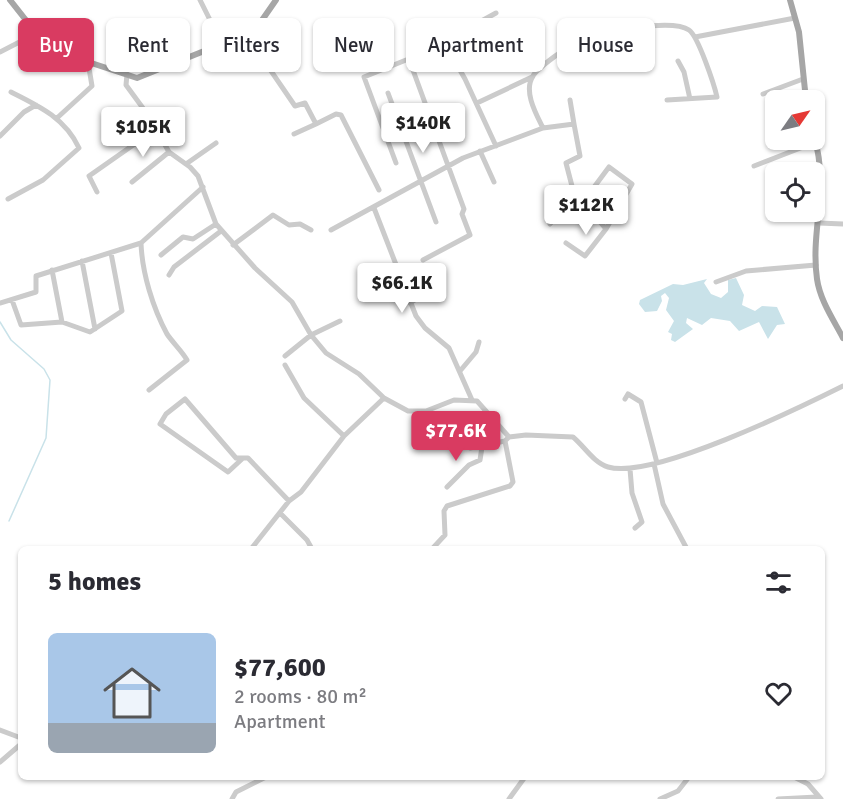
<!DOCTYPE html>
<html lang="en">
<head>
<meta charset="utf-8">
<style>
  :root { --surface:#fff; --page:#f7f7f7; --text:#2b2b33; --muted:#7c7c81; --line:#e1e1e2; --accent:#d93b61 }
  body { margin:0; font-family:Signika,sans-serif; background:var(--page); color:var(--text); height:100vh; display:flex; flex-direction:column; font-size:22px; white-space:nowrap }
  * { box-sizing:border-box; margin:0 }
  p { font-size:20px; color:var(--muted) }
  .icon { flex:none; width:33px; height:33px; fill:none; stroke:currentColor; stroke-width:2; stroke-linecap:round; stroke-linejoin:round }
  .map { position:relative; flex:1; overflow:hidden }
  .sheet { position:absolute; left:18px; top:546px; width:807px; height:234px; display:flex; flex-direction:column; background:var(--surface); border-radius:9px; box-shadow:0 2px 4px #0004 }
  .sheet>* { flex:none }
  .hud { position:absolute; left:18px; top:18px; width:807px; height:54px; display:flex; gap:12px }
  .needle { width:39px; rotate:56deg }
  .controls { position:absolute; left:765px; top:90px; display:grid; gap:12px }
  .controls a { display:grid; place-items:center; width:60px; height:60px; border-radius:9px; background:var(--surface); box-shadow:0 2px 4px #0004; font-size:30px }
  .price { position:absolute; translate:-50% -51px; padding:0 14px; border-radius:6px; background:#fff; color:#222; font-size:20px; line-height:39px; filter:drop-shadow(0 2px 3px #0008) }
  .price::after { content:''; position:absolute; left:50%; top:36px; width:18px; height:14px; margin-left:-9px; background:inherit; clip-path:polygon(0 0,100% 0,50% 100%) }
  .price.current { background:var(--accent); color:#fff }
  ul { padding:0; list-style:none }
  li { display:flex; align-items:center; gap:18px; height:150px; padding:0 30px }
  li+li { border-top:2px solid var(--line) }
  li span { display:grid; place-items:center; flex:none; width:168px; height:120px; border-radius:9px; color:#555 }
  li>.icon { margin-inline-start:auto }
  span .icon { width:72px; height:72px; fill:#fffc; stroke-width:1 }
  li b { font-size:26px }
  h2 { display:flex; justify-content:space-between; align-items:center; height:72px; padding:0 30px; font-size:26px }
  .chip { padding:0 21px; border-radius:9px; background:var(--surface); box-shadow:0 2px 4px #0004; font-size:21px; line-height:54px }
  .chip.current { background:var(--accent); color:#fff }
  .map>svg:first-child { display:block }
</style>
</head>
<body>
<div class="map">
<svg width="843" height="799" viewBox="0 0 843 799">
  <rect width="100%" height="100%" fill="#fff"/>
  <path fill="#c9e2e9" d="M 736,278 L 744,295 L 742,305 L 755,311 L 762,306 L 777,307 L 785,324 L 777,325 L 768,339 L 759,322 L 739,331 L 730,321 L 711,318 L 702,325 L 687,318 L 686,323 L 693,329 L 675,342 L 671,340 L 672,334 L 668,332 L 674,321 L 666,310 L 669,298 L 665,293 L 661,296 L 662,301 L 657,311 L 645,312 L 639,304 L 640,300 L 673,284 L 683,285 L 707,279 L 704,283 L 711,294 L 721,298 L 728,292 L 728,280 Z"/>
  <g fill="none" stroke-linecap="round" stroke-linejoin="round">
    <path stroke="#c9e2e9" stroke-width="1.5" d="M 0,322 L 11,340 L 44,369 L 50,380 L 46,438 L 9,521"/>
    <path stroke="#cbcbcb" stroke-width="5" d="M 200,0 L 222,44
      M 245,33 L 295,106 L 305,103 L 316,124 L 336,114 L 341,115 L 379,190
      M 695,37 L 795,18
      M 444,42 L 465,79 L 496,146
      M 0,52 L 35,34
      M 425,52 L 496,13
      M 678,61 L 684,72 L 690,99
      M 459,69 L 492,53
      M 127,74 L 126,85 L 148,115 L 169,152 L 190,167 L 198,176 L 216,224 L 255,268 L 292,302 L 311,335 L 326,353 L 359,374 L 384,398 L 408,411 L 426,411 L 454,400 L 477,401 L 509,437 L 526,435 L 573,437 C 584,446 594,463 608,467 C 652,480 799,408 843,386
      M 388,93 L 436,222
      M 763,94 L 803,79
      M 570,100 L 574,124
      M 477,103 L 532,77
      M 57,118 L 92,86 L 88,62
      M 294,134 L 316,124
      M 0,136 L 24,112 L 36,105
      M 480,151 L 494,182
      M 396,163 L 364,77 L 406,60 L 410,62 L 464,209 L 462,214 L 470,235 L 423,260
      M 186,164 L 216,143
      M 754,166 L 816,142
      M 132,182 L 169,152
      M 97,192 L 89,176 L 156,129
      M 8,199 L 43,180 L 79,148 C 65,118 39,106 11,92
      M 583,202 L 609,167 L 632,184 L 606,229 L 573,190 L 566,163 L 580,156 L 574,124 L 543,128 C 536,114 523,91 533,76 C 537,68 572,43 581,40 C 600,32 672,18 689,30 C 698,36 714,84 717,97 L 667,100
      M 374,208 L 416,316 L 425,328 L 449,348 L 472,400
      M 819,223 L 843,224
      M 550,224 L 570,200 L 573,190
      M 331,230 L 463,158 L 543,128
      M 141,243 C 142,273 153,308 167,334 C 173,343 182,351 187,360 L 149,390
      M 566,243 L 585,256 L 606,229
      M 233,245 L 273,215 L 289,225 L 300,224 L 311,230
      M 161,255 L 183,237 L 193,239 L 216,224
      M 82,261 L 95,329
      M 52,270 L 62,322
      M 169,275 L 174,267 L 221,231
      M 716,282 L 746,271 L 816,265
      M 12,300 L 21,325 L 62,322 L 90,332 L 122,311 L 111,253
      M 0,303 L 36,292 L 36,276 L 141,243 L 203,187
      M 410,303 L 426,293 L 435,299 L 442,295
      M 285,356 L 311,335 L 340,321
      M 285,365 L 304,398 L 344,436
      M 460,371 L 476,352 L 479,342
      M 625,399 L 628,394 L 641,402 L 657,463
      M 452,432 L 470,448 L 505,441
      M 242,459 L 228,472 L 160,424 L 166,414 L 185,399 L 236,458 L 248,458 L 289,501
      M 654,464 L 663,504 L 687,549
      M 630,469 L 632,493 L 642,522 L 635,528
      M 447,487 L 469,465 L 480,460 L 482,447
      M 280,513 L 307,540 L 312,549
      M 251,549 L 289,501 L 301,492 L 344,436 L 384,398
      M 432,549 L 445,535 L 444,511 L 447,506 L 510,486 L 513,482 L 505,441 L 509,437
      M 0,730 L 21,738
      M 0,762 L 21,744
      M 794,777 L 808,784 L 821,799
      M 232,799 L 236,792 L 266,777
      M 509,799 L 525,777
      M 660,799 L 678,791 L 689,777
      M 778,799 L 817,797"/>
    <path stroke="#a6a6a6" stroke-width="6" d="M 10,0 L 44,43 L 64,54 L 137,78 L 239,37 L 260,23 L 276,0
      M 790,0 L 799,32 L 806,100
      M 814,136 C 830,190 810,229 817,279 C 820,300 833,319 843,338"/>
  </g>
</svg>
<div class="controls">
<a><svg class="needle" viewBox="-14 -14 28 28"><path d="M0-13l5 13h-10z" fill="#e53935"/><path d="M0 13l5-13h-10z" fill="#7c7c81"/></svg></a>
<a><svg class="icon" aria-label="locate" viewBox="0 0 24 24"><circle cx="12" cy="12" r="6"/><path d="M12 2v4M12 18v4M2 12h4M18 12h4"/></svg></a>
</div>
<b class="price" style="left:423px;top:154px">$140K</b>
<b class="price" style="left:143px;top:158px">$105K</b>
<b class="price" style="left:586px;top:236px">$112K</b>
<b class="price" style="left:402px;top:314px">$66.1K</b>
<b class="price current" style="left:456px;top:462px">$77.6K</b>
<div class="hud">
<a class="chip current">Buy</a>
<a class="chip">Rent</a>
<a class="chip">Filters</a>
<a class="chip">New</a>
<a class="chip">Apartment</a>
<a class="chip">House</a>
</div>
<section class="sheet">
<h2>5 homes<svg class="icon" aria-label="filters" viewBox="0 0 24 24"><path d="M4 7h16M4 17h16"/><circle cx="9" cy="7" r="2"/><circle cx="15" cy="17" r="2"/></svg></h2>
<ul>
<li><span style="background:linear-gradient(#a9c7e8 75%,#9aa5b1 0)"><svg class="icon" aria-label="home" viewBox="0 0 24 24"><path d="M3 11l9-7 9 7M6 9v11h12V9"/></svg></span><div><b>$77,600</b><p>2 rooms · 80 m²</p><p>Apartment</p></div><svg class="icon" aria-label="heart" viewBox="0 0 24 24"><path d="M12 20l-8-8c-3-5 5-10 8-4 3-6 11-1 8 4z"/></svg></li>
</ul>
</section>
</div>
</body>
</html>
